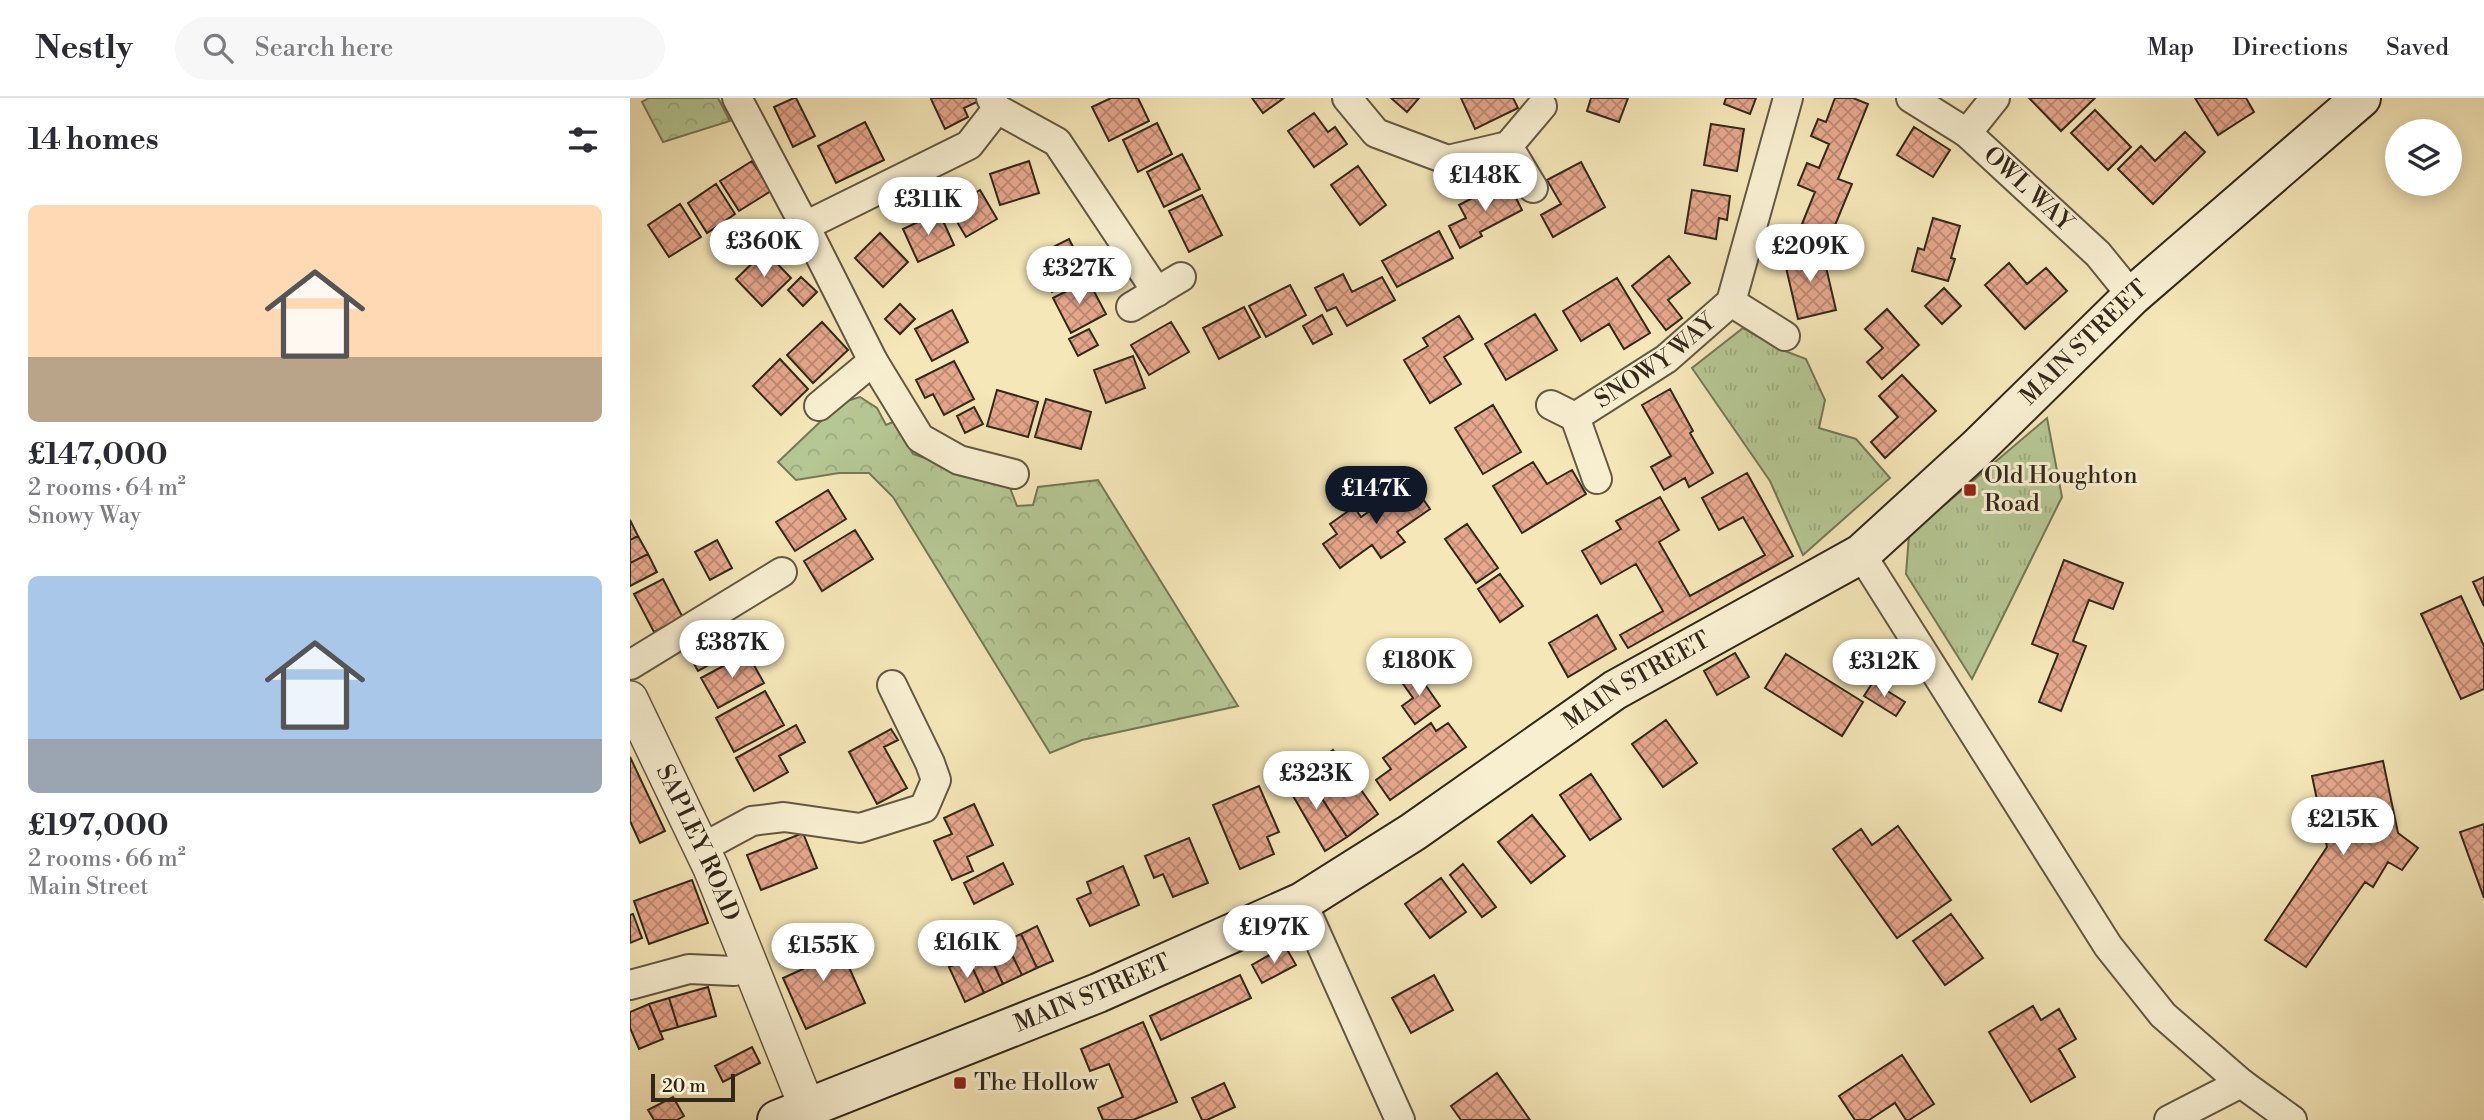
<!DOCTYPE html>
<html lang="en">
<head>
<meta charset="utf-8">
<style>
  :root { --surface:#fff; --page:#f7f7f7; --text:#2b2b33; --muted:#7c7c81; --line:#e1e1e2; --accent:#111827 }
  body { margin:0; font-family:"Libre Bodoni",serif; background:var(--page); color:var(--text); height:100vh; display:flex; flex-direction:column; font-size:26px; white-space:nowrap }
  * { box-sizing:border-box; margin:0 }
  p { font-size:23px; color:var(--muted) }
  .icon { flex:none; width:38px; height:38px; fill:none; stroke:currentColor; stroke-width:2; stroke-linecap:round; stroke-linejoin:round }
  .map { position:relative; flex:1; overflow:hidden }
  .side { display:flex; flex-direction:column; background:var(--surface); width:630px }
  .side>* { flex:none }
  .tools { position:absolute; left:1755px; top:21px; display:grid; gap:14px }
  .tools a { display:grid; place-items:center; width:77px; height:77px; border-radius:50%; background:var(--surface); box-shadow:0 4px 18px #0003; font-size:35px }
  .scale { position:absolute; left:21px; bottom:18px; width:84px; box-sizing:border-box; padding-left:7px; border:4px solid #32281a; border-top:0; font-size:19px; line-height:24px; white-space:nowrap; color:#32281a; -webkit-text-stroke:5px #f8efd1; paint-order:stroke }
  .price { position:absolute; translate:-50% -60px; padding:0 16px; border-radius:24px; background:#fff; color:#222; font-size:23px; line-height:46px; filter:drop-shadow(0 2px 4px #0008) }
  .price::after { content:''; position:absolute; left:50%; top:42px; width:21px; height:16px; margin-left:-10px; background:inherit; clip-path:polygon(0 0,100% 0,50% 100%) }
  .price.active { background:var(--accent); color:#fff }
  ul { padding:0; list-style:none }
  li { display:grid; align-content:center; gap:14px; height:371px; padding:0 28px }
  li span { display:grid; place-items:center; height:217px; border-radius:10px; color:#555 }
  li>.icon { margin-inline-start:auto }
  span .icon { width:126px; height:126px; fill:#fffc; stroke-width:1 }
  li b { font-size:30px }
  h2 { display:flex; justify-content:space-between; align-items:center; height:84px; padding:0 28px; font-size:30px }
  header { display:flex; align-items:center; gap:42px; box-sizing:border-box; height:98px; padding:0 35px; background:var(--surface); border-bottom:2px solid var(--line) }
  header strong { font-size:33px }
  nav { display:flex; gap:38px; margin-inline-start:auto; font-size:24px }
  .search { width:490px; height:63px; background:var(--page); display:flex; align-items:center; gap:18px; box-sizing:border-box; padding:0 24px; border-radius:38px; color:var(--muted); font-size:26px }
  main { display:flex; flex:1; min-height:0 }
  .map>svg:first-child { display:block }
</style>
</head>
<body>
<header>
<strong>Nestly</strong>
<div class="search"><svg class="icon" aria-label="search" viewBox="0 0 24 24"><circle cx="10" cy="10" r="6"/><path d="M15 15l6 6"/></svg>Search here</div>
<nav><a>Map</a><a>Directions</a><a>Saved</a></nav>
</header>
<main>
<section class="side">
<h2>14 homes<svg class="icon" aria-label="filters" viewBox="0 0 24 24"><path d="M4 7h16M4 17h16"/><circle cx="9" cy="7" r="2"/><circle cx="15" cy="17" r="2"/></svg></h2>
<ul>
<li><span style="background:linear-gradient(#ffd9b3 70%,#b9a48a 0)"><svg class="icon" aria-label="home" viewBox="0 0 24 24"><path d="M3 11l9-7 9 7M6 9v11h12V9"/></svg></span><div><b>£147,000</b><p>2 rooms · 64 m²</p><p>Snowy Way</p></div></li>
<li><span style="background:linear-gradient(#a9c7e8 75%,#9aa5b1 0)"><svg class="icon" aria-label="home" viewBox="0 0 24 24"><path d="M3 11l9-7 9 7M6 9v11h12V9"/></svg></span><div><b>£197,000</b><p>2 rooms · 66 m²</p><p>Main Street</p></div></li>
</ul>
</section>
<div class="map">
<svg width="1854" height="1022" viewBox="0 0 1854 1022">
  <defs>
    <pattern id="grass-tufts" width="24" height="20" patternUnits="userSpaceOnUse" patternTransform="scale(1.75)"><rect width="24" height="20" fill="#b5c794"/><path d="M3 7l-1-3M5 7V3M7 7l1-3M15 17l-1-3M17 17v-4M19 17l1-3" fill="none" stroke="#9cab7f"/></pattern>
    <pattern id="forest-crowns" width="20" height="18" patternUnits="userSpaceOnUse" patternTransform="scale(1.75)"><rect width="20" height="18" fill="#b5c794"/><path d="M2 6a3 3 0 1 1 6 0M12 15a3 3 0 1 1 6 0" fill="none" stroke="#9cab7f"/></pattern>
    <pattern id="building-cross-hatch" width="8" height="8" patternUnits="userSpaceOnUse" patternTransform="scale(1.75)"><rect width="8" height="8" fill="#e7a88e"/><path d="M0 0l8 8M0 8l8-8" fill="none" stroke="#bc8973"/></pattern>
  </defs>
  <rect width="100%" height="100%" fill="#f5e7b8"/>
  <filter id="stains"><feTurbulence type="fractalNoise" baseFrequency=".00286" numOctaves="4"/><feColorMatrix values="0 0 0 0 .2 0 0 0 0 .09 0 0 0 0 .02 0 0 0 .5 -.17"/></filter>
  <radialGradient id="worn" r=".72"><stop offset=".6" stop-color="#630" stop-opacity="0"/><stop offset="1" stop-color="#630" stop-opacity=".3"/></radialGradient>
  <path fill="url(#grass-tufts)" stroke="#747857" stroke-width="2" d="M 1113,230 L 1155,253 L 1176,261 L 1195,302 L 1189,330 L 1226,341 L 1260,380 L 1173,457 L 1140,383 L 1062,270 Z
    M 1417,320 L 1432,399 L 1342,581 L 1276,476 L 1279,437 Z"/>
  <path fill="url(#forest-crowns)" stroke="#747857" stroke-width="2" d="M 19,0 L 88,0 L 100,23 L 33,44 L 12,4 Z
    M 230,299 L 247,310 L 256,327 L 265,323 L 283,356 L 380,390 L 387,408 L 403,407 L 408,389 L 468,382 L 608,608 L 452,642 L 420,655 L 263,399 L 239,375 L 209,375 L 166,382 L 148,364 L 210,305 Z"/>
  <path fill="url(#building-cross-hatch)" stroke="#32281a" stroke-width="2" d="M 164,0 L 166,0 L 185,38 L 163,49 L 144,9 Z
    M 303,0 L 348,0 L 349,3 L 334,10 L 338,19 L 315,31 L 301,1 Z
    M 481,0 L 508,0 L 519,23 L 479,43 L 462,9 Z
    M 622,0 L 654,0 L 633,15 Z
    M 761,0 L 789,0 L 777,14 Z
    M 831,0 L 883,0 L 888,10 L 845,31 Z
    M 961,0 L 998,0 L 989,24 L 957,13 Z
    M 1096,0 L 1126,0 L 1120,16 L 1094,6 Z
    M 1205,0 L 1223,0 L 1238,6 L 1208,81 L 1222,86 L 1201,137 L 1172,126 L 1185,94 L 1168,87 L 1177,65 L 1189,70 L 1199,46 L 1181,38 L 1188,21 L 1196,24 Z
    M 1399,0 L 1465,0 L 1431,33 Z
    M 1565,0 L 1616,0 L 1624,14 L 1588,37 Z
    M 1465,12 L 1501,49 L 1478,72 L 1441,35 Z
    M 684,15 L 698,34 L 705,29 L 717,46 L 684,69 L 658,33 Z
    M 235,24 L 254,62 L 206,85 L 188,48 Z
    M 527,25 L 542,56 L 508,74 L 493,42 Z
    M 1081,26 L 1114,31 L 1107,73 L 1074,67 Z
    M 1284,29 L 1320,52 L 1303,79 L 1267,57 Z
    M 1555,34 L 1575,54 L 1523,106 L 1488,71 L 1511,48 L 1525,63 Z
    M 552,56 L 570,91 L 534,109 L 517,74 Z
    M 122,63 L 141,93 L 109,113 L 90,83 Z
    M 399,63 L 409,95 L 370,107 L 360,76 Z
    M 951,64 L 975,109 L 923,139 L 911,117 L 931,106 L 917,82 Z
    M 728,68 L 756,107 L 730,127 L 701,87 Z
    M 877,82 L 892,112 L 850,134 L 852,138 L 830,150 L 819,128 L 836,120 L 829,107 Z
    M 86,86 L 105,116 L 77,135 L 58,105 Z
    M 350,92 L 367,121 L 336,139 L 319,110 Z
    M 1062,92 L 1100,98 L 1097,122 L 1089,120 L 1086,141 L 1055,135 Z
    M 572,97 L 592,137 L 559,154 L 539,113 Z
    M 50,106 L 71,139 L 39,159 L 18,127 Z
    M 309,114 L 324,147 L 288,164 L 273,131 Z
    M 1303,120 L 1330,128 L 1321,160 L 1325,161 L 1318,183 L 1282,173 L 1288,150 L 1294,152 Z
    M 809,133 L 823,160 L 767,189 L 752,163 Z
    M 250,135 L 278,164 L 253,189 L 225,160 Z
    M 439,141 L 457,176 L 422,194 L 403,159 Z
    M 1192,152 L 1206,212 L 1168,221 L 1154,161 Z
    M 135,153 L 161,180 L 132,208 L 106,181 Z
    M 1039,158 L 1060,185 L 1038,202 L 1052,220 L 1036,232 L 1002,188 Z
    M 1379,165 L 1397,186 L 1416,170 L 1437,193 L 1395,231 L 1355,187 Z
    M 713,176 L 722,194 L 752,179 L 765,202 L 717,228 L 706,209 L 697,213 L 685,190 Z
    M 171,179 L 187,194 L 173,208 L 158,192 Z
    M 987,180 L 1020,235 L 994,251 L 979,226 L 951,243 L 933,213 Z
    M 458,182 L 476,216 L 441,235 L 423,200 Z
    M 660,187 L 676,217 L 636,239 L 619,208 Z
    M 1314,190 L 1331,208 L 1312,226 L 1295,208 Z
    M 270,206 L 285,221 L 270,236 L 255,221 Z
    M 614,209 L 630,239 L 589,261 L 573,230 Z
    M 1257,211 L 1289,247 L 1252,281 L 1237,264 L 1253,250 L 1235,231 Z
    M 322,212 L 338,244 L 302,263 L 285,231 Z
    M 905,216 L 927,252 L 876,282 L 855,246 Z
    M 692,217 L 702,236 L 683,246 L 673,228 Z
    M 829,218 L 843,241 L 814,259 L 831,286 L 800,305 L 774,262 L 798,248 L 793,240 Z
    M 192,224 L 218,252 L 183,285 L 157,257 Z
    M 541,224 L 559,254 L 519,277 L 501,247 Z
    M 459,231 L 468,247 L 448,258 L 439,241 Z
    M 503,258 L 515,290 L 476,305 L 464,272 Z
    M 150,261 L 178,291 L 151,317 L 123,288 Z
    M 324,263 L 344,301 L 314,317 L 303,296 L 295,300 L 286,282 Z
    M 1272,277 L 1306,313 L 1255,360 L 1241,344 L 1268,319 L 1249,298 Z
    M 1040,291 L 1063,333 L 1060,335 L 1083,375 L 1059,389 L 1055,380 L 1034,392 L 1021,369 L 1041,358 L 1012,307 Z
    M 367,292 L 408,304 L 398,339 L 357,328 Z
    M 416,301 L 461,314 L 451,351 L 405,339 Z
    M 863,307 L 891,354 L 853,376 L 825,330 Z
    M 344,309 L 353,326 L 335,335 L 327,318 Z
    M 903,364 L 917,386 L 942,372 L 956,396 L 892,435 L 863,388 Z
    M 1117,375 L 1163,458 L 998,550 L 990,537 L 1033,513 L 1006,466 L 971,486 L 952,453 L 991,431 L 986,423 L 1030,399 L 1049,432 L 1029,444 L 1060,498 L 1135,457 L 1113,419 L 1089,432 L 1072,400 Z
    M 781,384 L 800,411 L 767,434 L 775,444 L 751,460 L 742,447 L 710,470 L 693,446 L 707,436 L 700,426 L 724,409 L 731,419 Z
    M 198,392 L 216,421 L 165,453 L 146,424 Z
    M 0,422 L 8,438 L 0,442 Z
    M 837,426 L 868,470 L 846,485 L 815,441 Z
    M 225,432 L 243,461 L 192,493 L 174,463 Z
    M 8,438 L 18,456 L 0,465 L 0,442 Z
    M 87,442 L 102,470 L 80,482 L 65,454 Z
    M 18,456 L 27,474 L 0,488 L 0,465 Z
    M 1434,462 L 1493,485 L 1483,511 L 1459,502 L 1443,543 L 1456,548 L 1431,613 L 1409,604 L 1428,556 L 1402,546 Z
    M 870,476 L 893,508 L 870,524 L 848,491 Z
    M 1854,479 L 1854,508 L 1843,484 Z
    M 33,481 L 53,520 L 24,534 L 4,496 Z
    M 1831,498 L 1854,548 L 1854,591 L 1831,601 L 1791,516 Z
    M 967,517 L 986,551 L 938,579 L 919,545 Z
    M 94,528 L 106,552 L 68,573 L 55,550 Z
    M 117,555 L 134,585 L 88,610 L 71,580 Z
    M 1105,555 L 1119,579 L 1087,597 L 1074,573 Z
    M 1156,556 L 1233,604 L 1212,638 L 1135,590 Z
    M 785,572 L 810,608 L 785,626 L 772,608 L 783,600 L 771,583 Z
    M 1243,584 L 1275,604 L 1266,618 L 1234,598 Z
    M 135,593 L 154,627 L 104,654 L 86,620 Z
    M 1036,622 L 1067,665 L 1033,689 L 1002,646 Z
    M 801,625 L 806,633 L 818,625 L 836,649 L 760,702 L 746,682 L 761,671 L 753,660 Z
    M 166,627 L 175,644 L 149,658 L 158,674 L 124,693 L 106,660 Z
    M 261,631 L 268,642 L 254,649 L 277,690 L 247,706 L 219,654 Z
    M 703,652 L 748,716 L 717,739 L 674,673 Z
    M 0,659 L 35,733 L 10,745 L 0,723 Z
    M 1753,663 L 1768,735 L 1788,750 L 1772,772 L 1758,764 L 1743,789 L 1735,784 L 1676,869 L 1635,842 L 1697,749 L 1682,678 Z
    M 674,673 L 717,739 L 695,753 L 655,684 Z
    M 961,676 L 991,721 L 960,742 L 930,697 Z
    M 629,688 L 649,734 L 637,739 L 644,756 L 610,771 L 583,707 Z
    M 344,706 L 363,747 L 337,759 L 343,773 L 322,782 L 304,743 L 322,736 L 314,720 Z
    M 902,717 L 935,758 L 901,785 L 868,744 Z
    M 1854,726 L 1854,800 L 1830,734 Z
    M 1268,728 L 1321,802 L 1267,840 L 1203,751 L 1231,731 L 1242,747 Z
    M 173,735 L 187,770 L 131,792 L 117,757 Z
    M 559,740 L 578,785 L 543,799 L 533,776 L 524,780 L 515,758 Z
    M 373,765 L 383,786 L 344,806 L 334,785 Z
    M 833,766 L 866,809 L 852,819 L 820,777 Z
    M 493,768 L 509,807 L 460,828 L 447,801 L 461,795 L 457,784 Z
    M 811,780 L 836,814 L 800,840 L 775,806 Z
    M 62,782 L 78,825 L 19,846 L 4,803 Z
    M 3,816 L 12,840 L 0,845 L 0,817 Z
    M 1321,816 L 1353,860 L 1315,887 L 1283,843 Z
    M 407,828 L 423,863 L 407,870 L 391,836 Z
    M 204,836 L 235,905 L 176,931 L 153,880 L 173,871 L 165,853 Z
    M 391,836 L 407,870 L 392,877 L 375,843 Z
    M 375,843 L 392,877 L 373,886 L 357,852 Z
    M 655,848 L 666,867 L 632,885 L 622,867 Z
    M 357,852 L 373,886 L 354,895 L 338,860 Z
    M 338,860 L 354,895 L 335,904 L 319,869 Z
    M 610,877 L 621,900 L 531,942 L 520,918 Z
    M 804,877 L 823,912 L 781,935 L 762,900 Z
    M 78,889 L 86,918 L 48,929 L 39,900 Z
    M 39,900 L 48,929 L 30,934 L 19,906 Z
    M 19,906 L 33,941 L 9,951 L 0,930 L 0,914 Z
    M 1403,908 L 1411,922 L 1429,911 L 1446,941 L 1429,951 L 1445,979 L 1401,1004 L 1359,934 Z
    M 513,924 L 547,1004 L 503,1022 L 473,1022 L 468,1010 L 493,999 L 479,966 L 460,973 L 451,951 Z
    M 122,949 L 130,965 L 93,984 L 85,968 Z
    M 1272,957 L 1304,1006 L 1279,1022 L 1276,1022 L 1265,1005 L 1239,1022 L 1225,1022 L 1209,998 Z
    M 867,975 L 900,1022 L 831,1022 L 821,1008 Z
    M 594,985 L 605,1009 L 577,1022 L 572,1022 L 562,1000 Z
    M 43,999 L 54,1018 L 47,1022 L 24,1022 L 18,1012 Z"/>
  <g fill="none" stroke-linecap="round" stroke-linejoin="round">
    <g stroke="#635842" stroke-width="32">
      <g id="minor">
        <path d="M 107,0 L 175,128 L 243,263 L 290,340 L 329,362 L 384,376"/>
        <path d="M 361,0 L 367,11 L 427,44 L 527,194"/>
        <path d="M 717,0 L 746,35 L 818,62 L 878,48 L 912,8"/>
        <path id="s1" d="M 1281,0 L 1337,35 L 1468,156 L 1502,198"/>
        <path d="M 1337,35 L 1365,0"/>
        <path d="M 878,48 L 903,90"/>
        <path d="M 175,128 L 339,47 L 367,11"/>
        <path d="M 1101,204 L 1155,238"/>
        <path d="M 501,209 L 551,179"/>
        <path d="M 921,307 L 945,319 L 967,381"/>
        <path d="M 189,308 L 243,263"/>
        <path id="s2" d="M 945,319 L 1036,261 L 1101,204 L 1158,0"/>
        <path d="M 1231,456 L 1478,848 L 1533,917 L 1611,985 L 1662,1022"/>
        <path d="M 0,567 L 152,474"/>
        <path d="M 72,750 L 122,723 L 154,719 L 230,730 L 294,710 L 306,682 L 300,665 L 262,587"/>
        <path d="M 672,804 L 770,1022"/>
        <path d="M 0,887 L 59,871 L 104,873 L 118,865"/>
        <path d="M 1539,1022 L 1611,985"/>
      </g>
    </g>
    <g stroke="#635842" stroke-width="38">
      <g id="tertiary">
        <path id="s3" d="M 0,601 L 81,770 L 177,1009"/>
      </g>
    </g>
    <g stroke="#32281a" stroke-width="42">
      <g id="secondary">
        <path id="s4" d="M 147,1022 L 468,895 L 672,804 L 783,734 L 985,592 L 1231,456 L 1347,350 L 1502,198 L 1731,0"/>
      </g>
    </g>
    <use href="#minor" stroke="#f8efd1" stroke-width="28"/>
    <use href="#tertiary" stroke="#f8efd1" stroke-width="35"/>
    <use href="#secondary" stroke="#f8efd1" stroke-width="38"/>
  </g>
  <g fill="#8f2418" stroke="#f8efd1" stroke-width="2.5">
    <rect x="1333" y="385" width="14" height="14" rx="3.5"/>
    <rect x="323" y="978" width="14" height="14" rx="3.5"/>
  </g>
  <g text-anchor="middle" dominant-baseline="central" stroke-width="6" stroke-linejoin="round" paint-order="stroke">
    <g font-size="24" fill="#32281a" stroke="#f8efd1">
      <text stroke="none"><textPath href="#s1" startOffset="149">OWL WAY</textPath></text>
      <text stroke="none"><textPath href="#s4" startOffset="1535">MAIN STREET</textPath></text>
      <text stroke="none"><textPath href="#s2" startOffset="98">SNOWY WAY</textPath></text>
      <text stroke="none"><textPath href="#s4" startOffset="970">MAIN STREET</textPath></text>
      <text stroke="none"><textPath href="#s3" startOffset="159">SAPLEY ROAD</textPath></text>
      <text stroke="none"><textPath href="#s4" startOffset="340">MAIN STREET</textPath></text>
    </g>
    <g font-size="24" fill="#32281a" stroke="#f8efd1" text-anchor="start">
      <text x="1354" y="378">Old Houghton<tspan x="1354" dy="28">Road</tspan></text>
      <text x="344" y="985">The Hollow</text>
    </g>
  </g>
  <rect width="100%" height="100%" filter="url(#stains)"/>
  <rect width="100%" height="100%" fill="url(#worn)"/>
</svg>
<div class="tools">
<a><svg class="icon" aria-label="layers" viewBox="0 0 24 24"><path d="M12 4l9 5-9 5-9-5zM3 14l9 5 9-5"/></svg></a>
</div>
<div class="scale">20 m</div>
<b class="price" style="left:855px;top:115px">£148K</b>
<b class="price" style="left:298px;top:139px">£311K</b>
<b class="price" style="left:134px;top:181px">£360K</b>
<b class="price" style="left:1180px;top:186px">£209K</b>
<b class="price" style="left:449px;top:208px">£327K</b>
<b class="price active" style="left:746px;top:428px">£147K</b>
<b class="price" style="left:102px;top:582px">£387K</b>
<b class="price" style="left:789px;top:600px">£180K</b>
<b class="price" style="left:1254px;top:601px">£312K</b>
<b class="price" style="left:686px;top:713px">£323K</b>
<b class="price" style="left:1713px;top:759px">£215K</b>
<b class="price" style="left:644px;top:867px">£197K</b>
<b class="price" style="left:337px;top:882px">£161K</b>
<b class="price" style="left:193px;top:885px">£155K</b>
</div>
</main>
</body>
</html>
